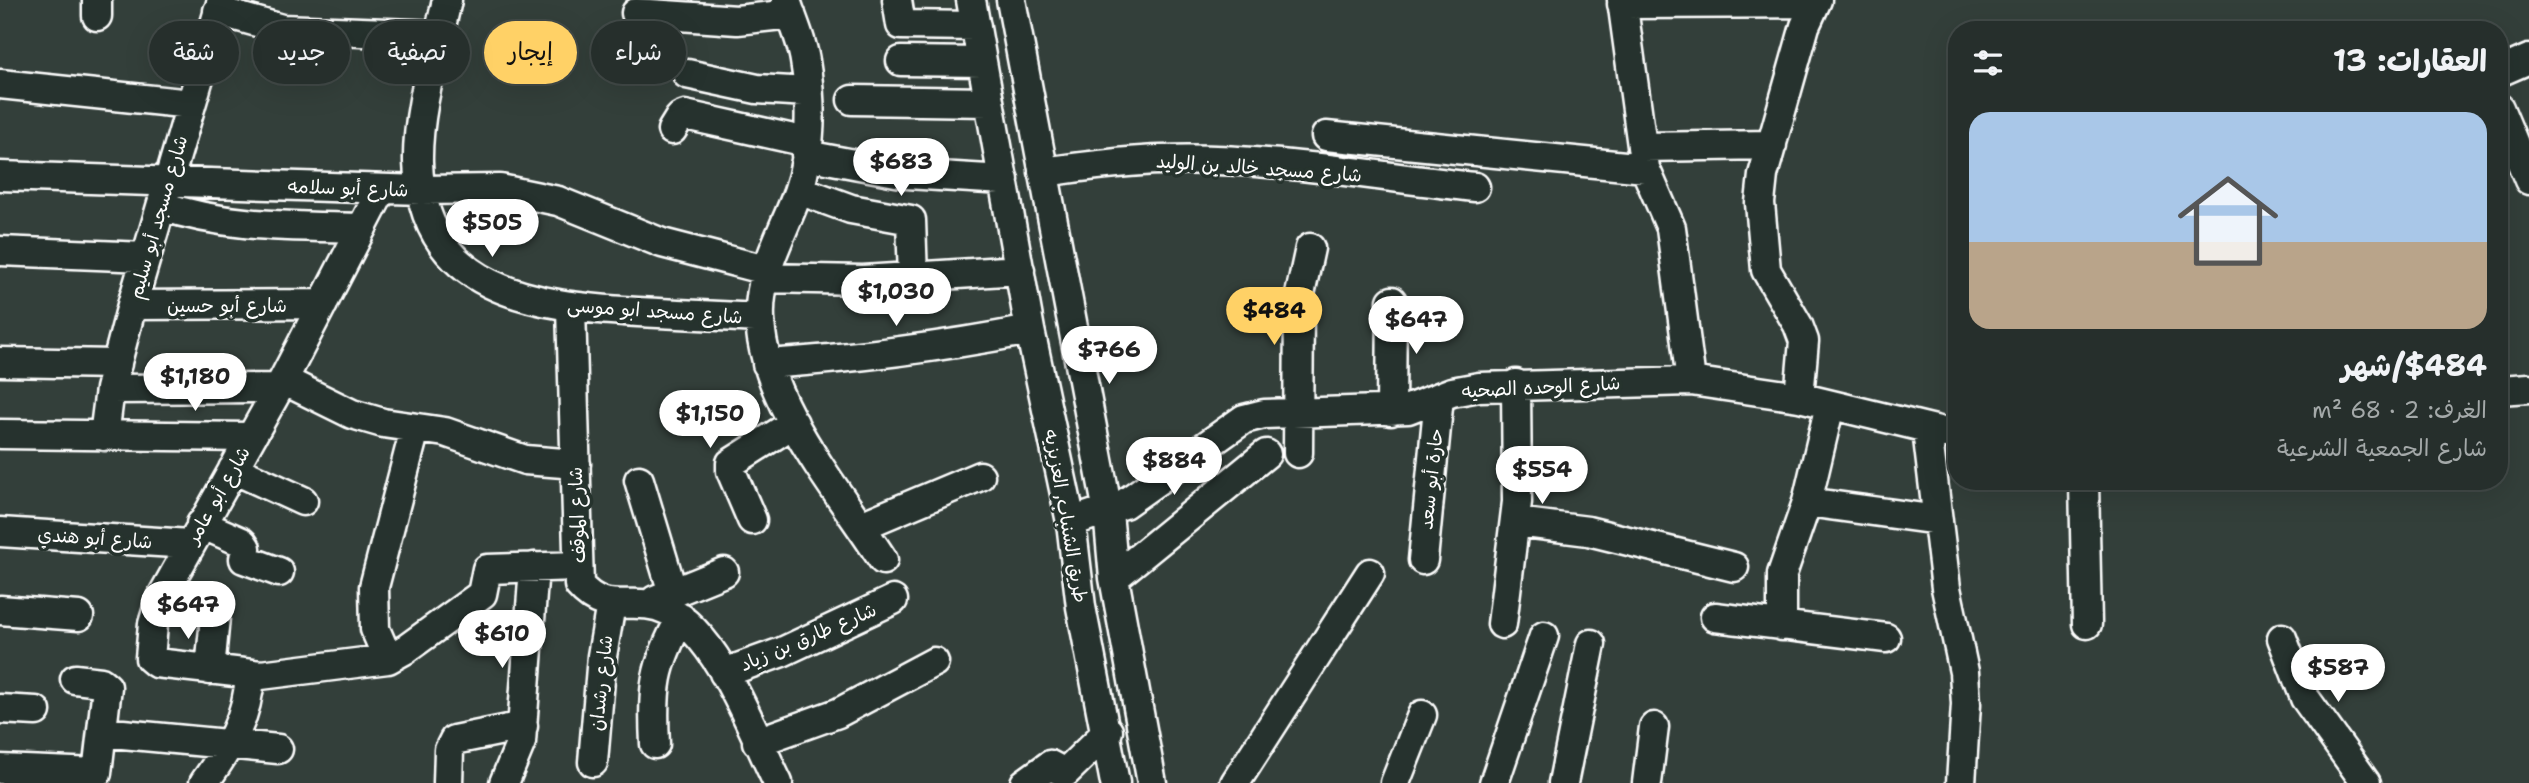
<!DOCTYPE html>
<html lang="ar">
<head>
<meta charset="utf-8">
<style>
  :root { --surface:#262f2c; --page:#323b38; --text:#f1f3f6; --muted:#a4a9a9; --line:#424a48; --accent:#ffd166 }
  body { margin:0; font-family:"Shantell Sans","Playpen Sans Arabic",sans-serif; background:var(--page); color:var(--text); direction:rtl; height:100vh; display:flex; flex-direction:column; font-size:26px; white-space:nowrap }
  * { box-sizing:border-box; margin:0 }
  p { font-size:23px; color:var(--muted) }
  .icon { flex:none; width:38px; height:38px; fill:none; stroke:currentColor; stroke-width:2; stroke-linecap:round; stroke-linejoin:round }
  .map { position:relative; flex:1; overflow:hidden; direction:ltr }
  .details { position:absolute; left:1948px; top:21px; width:560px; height:469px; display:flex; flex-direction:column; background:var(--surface); border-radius:28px; box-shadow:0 7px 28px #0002,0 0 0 2px var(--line); direction:rtl }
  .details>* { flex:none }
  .top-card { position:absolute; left:21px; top:21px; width:665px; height:63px; direction:rtl; display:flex; gap:14px }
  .price { position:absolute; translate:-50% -60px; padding:0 16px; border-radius:24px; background:#fff; color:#222; font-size:23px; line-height:46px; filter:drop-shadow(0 2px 4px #0008) }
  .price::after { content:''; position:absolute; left:50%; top:42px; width:21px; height:16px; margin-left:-10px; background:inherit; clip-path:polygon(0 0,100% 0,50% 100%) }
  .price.current { background:var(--accent); color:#111 }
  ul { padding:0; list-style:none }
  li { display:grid; align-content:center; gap:14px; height:371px; padding:0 21px }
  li+li { border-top:2px solid var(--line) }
  li span { display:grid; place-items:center; height:217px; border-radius:21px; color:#555 }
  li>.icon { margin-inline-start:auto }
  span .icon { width:126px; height:126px; fill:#fffc; stroke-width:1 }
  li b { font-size:30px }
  h2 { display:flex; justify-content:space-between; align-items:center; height:84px; padding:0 21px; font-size:30px }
  .pill { padding:0 24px; border-radius:32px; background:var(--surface); box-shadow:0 7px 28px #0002,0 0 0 2px var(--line); font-size:24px; line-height:63px }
  .pill.current { background:var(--accent); color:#111 }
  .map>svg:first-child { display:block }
</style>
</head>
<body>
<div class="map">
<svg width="2529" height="783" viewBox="0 0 2529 783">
  <rect width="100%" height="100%" fill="#333f3a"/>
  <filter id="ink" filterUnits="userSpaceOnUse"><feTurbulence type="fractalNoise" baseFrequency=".0143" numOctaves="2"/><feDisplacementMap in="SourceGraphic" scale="14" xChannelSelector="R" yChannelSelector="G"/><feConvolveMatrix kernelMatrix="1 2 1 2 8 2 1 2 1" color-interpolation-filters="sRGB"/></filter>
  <g filter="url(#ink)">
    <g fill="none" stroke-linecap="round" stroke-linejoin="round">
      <g stroke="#fff" stroke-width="33">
        <path id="minor" d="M 97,0 L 97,16
          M 447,0 C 436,52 417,108 418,162 C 422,292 533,306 638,312 C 679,314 719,316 760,318
          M 786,0 C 792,20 802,40 805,61 C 812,102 812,152 798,192 C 783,234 758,272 760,318 C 762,402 839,491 883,560
          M 897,0 L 901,25 L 976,26
          M 971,0 L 1030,330 L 1071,522 L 1081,607 L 1115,783
          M 1011,0 L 1108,512 L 1114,578 L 1152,783
          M 1622,0 L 1645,168 L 1671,228 L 1691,381
          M 1622,4 L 1815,3
          M 218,11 L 282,29 L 440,35
          M 636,13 L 737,20 L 791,14
          M 901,61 L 982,62
          M 2499,72 L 2529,59
          M 687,74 L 757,89 L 808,92
          M 0,84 L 191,104
          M 852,100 L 989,102
          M 2499,108 L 2529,180
          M 672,130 L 680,117 L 685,115 L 807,142
          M 1326,136 L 1645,168
          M 1642,147 L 1772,145
          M 806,155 L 907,174 L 1004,180
          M 1043,172 C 1082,167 1121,161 1161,160 C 1263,156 1373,176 1475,187
          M 0,176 L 421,190 L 500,189 L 558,201 L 662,243 L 766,270
          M 382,189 L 279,388 L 161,598 L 153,624 L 150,658 L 156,663 L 261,675 L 388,659 L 406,649 L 482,594 L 487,569 L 578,566
          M 799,190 L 851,209 L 911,220 L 913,278
          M 162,206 C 228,228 293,226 362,228
          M 0,251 L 146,257
          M 763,278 L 863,280 L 1020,270
          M 132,305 L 323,304
          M 571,308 L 579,585 C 607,618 633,594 667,610 C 719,635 753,733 778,783
          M 0,362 L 117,364
          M 767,364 C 857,358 943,347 1030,330
          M 283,380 L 352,414 L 383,423 L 445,432 L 525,460 L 576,464
          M 110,389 L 279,388
          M 2499,390 L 2529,388
          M 1799,397 L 1804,341 L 1798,325 L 1766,270 L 1760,203 L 1763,175 L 1805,26 L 1817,0
          M 1391,411 L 1392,301
          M 1927,430 L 1946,588 L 1964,672 L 1966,704 L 1961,783
          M 0,434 L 251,437
          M 104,436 L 110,389 L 132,305 L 222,0
          M 1298,453 L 1299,299 L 1310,248
          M 233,469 L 303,501
          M 639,480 L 673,593
          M 2084,481 L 2087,624
          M 1807,502 L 1938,520
          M 752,520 L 731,471 L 731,463 L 794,423
          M 1071,522 L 1124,504 L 1244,419 L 1264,414 L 1408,409 L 1452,392 L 1479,387 L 1691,381 L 1799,397 L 1956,435
          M 1516,522 L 1588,531 L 1734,567
          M 201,524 L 242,542 L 246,548 L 244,559 L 279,572
          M 861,526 L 980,476
          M 0,532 L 190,544
          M 1423,560 L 1439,397
          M 1114,578 L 1266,454
          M 655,600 L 724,572
          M 0,610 L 79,616
          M 1715,617 L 1886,638
          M 1502,624 L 1517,502 L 1516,384
          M 1782,626 L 1782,574 L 1807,502 L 1830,405
          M 2282,638 L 2305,698 L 2366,783
          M 388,659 L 375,629 L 374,587 L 415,429
          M 210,670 L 215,617
          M 724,673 L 782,652 L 893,600
          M 0,709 L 36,711
          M 102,732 L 278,749
          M 757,742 L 838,713 L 934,662
          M 655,744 C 652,688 654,667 681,618
          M 593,762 L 602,656 L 611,604
          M 0,769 L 97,773 L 107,687 L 101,682 L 75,679
          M 204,783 C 229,748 248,718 250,675
          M 448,783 L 449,750 L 454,740 L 523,726
          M 504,783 L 521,742 L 534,567
          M 1025,783 L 1050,765 L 1065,773 L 1108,731
          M 1235,783 L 1370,573
          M 1395,783 L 1422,715
          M 1494,783 L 1544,636
          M 1563,783 L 1591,644
          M 1647,783 L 1654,727"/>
      </g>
      <use href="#minor" stroke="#26332d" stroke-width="28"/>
    </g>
  </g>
  <g text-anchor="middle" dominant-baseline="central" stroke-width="7" stroke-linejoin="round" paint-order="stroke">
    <g font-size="19" fill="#fff" stroke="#26332d">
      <text transform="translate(1259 168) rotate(4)">شارع مسجد خالد بن الوليد</text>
      <text transform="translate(348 188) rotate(2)">شارع أبو سلامه</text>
      <text transform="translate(158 217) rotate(-74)">شارع مسجد أبو سليم</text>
      <text x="227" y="305">شارع أبو حسين</text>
      <text transform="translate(655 311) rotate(4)">شارع مسجد ابو موسى</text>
      <text transform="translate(1541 387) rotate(-3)">شارع الوحده الصحيه</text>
      <text transform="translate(1431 479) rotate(-84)">حارة أبو سعد</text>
      <text transform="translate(218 495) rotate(-60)">شارع أبو عامر</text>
      <text transform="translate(577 515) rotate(-92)">شارع الموقف</text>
      <text transform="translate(1066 516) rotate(80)">طريق الشنباب, العزيزيه</text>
      <text transform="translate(95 538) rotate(4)">شارع أبو هندي</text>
      <text transform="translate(808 637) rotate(-23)">شارع طارق بن زياد</text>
      <text transform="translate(601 683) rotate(-84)">شارع رشدان</text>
    </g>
  </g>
</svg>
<b class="price" style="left:901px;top:198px">$683</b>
<b class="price" style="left:492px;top:259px">$505</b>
<b class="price" style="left:896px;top:328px">$1,030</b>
<b class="price current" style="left:1274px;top:347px">$484</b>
<b class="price" style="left:1416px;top:356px">$647</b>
<b class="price" style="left:1109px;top:386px">$766</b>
<b class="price" style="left:195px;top:413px">$1,180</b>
<b class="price" style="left:710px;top:450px">$1,150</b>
<b class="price" style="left:1174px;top:497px">$884</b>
<b class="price" style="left:1542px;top:506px">$554</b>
<b class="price" style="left:188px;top:641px">$647</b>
<b class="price" style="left:502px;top:670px">$610</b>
<b class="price" style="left:2338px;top:704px">$587</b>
<div class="top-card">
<a class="pill">شراء</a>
<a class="pill current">إيجار</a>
<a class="pill">تصفية</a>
<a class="pill">جديد</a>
<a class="pill">شقة</a>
</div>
<section class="details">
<h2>العقارات: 13<svg class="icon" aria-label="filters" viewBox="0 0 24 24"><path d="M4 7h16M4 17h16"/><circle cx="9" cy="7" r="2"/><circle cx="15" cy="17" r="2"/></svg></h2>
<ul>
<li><span style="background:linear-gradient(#a9c7e8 60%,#b9a48a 0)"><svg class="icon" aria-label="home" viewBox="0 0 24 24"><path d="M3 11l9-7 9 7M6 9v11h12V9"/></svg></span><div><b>$484/شهر</b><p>الغرف: 2 · 68 m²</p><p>شارع الجمعية الشرعية</p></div></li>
</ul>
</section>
</div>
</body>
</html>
